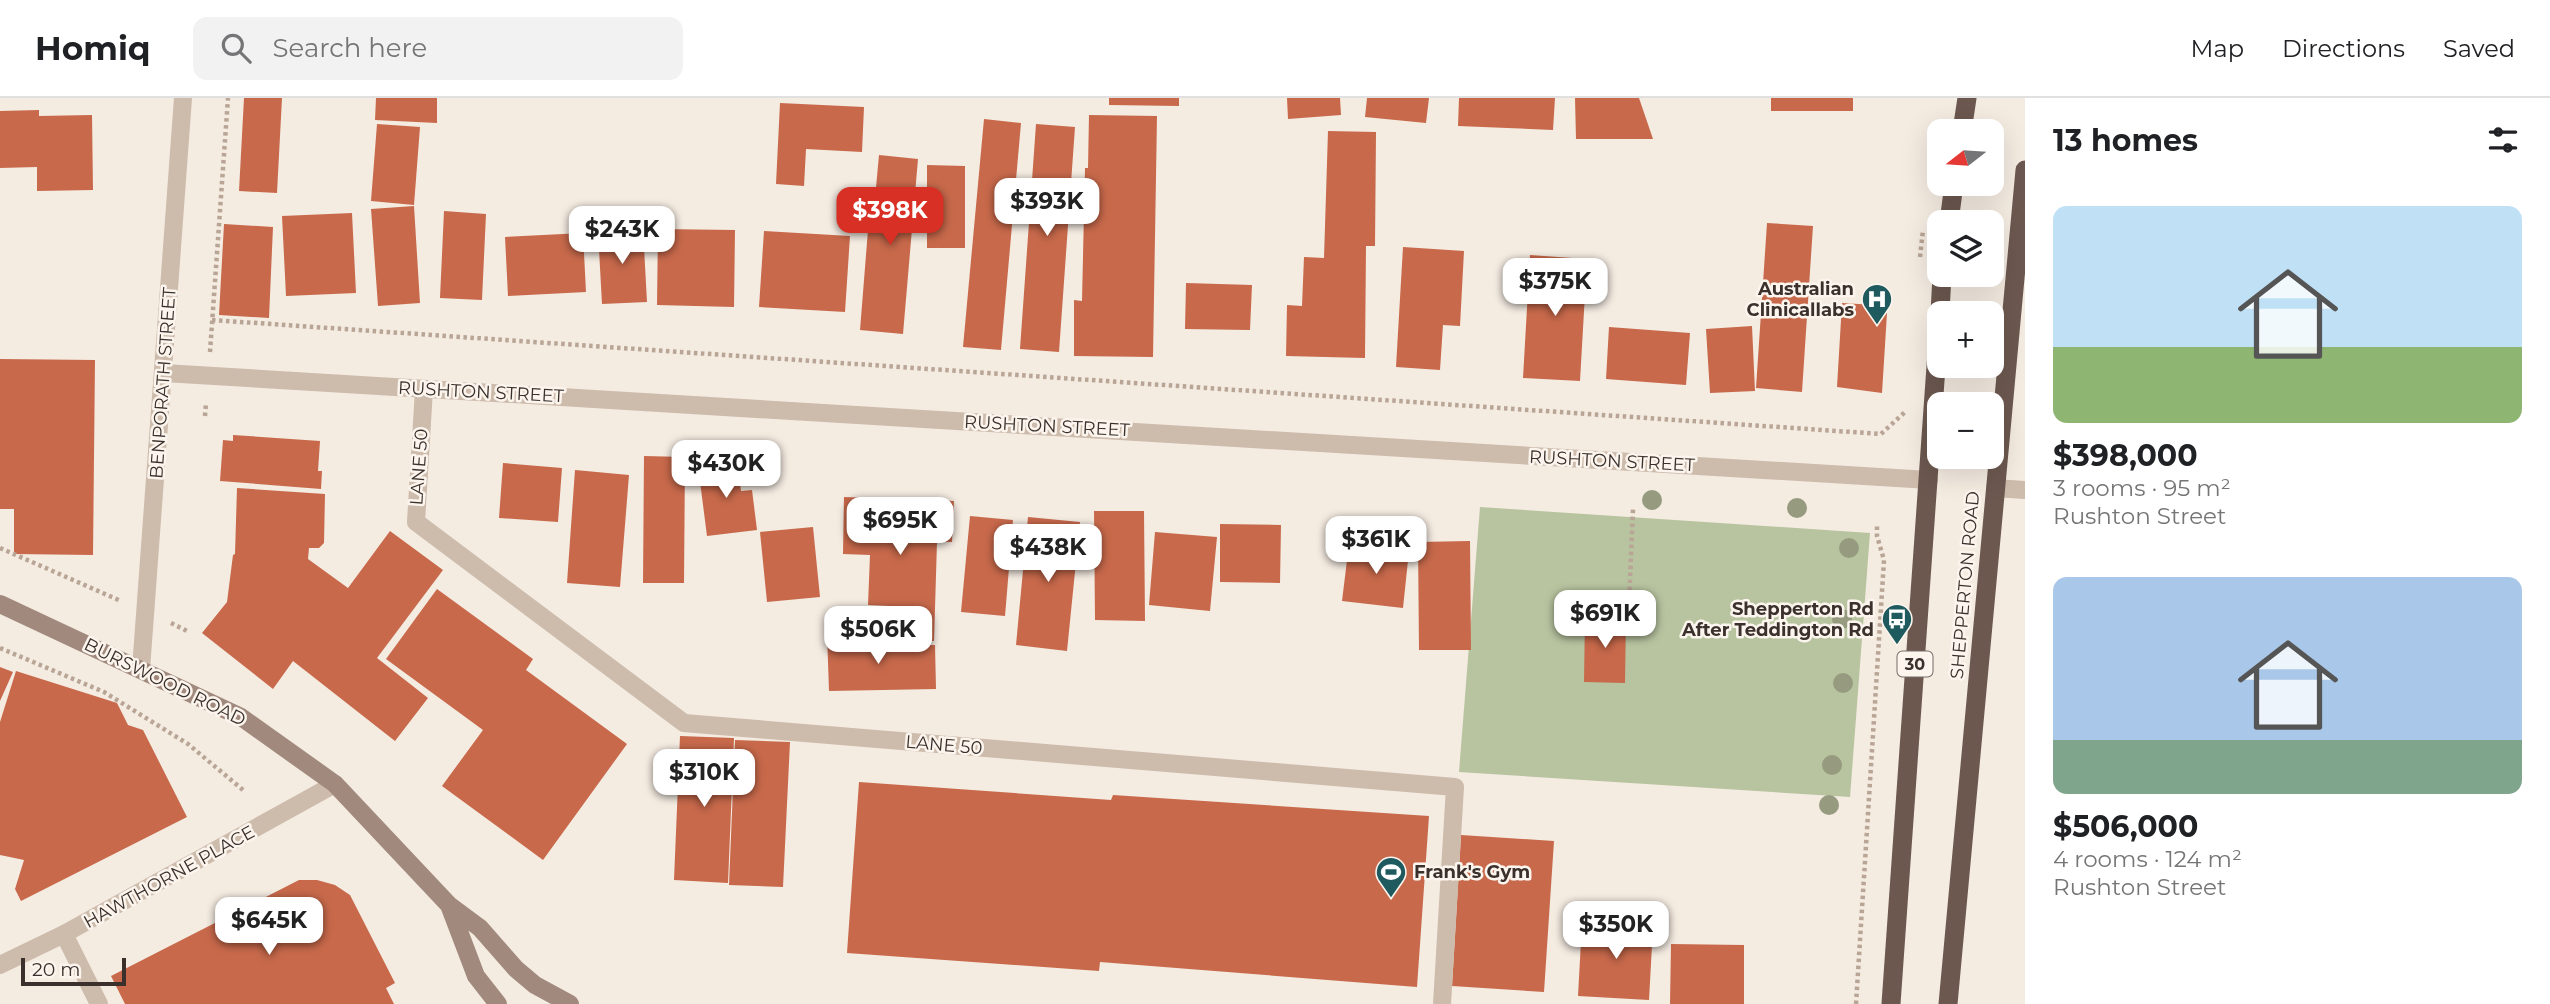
<!DOCTYPE html>
<html lang="en">
<head>
<meta charset="utf-8">
<style>
  :root { --surface:#fff; --page:#f2f2f2; --text:#202124; --muted:#757577; --line:#e0e0e0; --accent:#d93025 }
  body { margin:0; font-family:Montserrat,sans-serif; background:var(--page); color:var(--text); height:100vh; display:flex; flex-direction:column; font-size:26px; white-space:nowrap }
  * { box-sizing:border-box; margin:0 }
  p { font-size:23px; color:var(--muted) }
  .icon { flex:none; width:38px; height:38px; fill:none; stroke:currentColor; stroke-width:2; stroke-linecap:round; stroke-linejoin:round }
  .map { position:relative; flex:1; overflow:hidden }
  .panel { display:flex; flex-direction:column; background:var(--surface); width:525px }
  .panel>* { flex:none }
  .needle { width:46px; rotate:253deg }
  .fabs { position:absolute; left:1927px; top:21px; display:grid; gap:14px }
  .fabs a { display:grid; place-items:center; width:77px; height:77px; border-radius:14px; background:var(--surface); box-shadow:0 7px 28px #0002; font-size:35px }
  .scale { position:absolute; left:21px; bottom:18px; width:105px; box-sizing:border-box; padding-left:7px; border:4px solid #3b302b; border-top:0; font-size:19px; line-height:24px; white-space:nowrap; color:#3b302b; -webkit-text-stroke:5px #fbf5ee; paint-order:stroke }
  .price { position:absolute; translate:-50% -60px; padding:0 16px; border-radius:14px; background:#fff; color:#222; font-size:23px; line-height:46px; filter:drop-shadow(0 2px 4px #0008) }
  .price::after { content:''; position:absolute; left:50%; top:42px; width:21px; height:16px; margin-left:-10px; background:inherit; clip-path:polygon(0 0,100% 0,50% 100%) }
  .price.on { background:var(--accent); color:#fff }
  ul { padding:0; list-style:none }
  li { display:grid; align-content:center; gap:14px; height:371px; padding:0 28px }
  li span { display:grid; place-items:center; height:217px; border-radius:14px; color:#555 }
  li>.icon { margin-inline-start:auto }
  span .icon { width:126px; height:126px; fill:#fffc; stroke-width:1 }
  li b { font-size:30px }
  h2 { display:flex; justify-content:space-between; align-items:center; height:84px; padding:0 28px; font-size:30px }
  header { display:flex; align-items:center; gap:42px; box-sizing:border-box; height:98px; padding:0 35px; background:var(--surface); border-bottom:2px solid var(--line) }
  header strong { font-size:33px }
  nav { display:flex; gap:38px; margin-inline-start:auto; font-size:24px }
  .search { width:490px; height:63px; background:var(--page); display:flex; align-items:center; gap:18px; box-sizing:border-box; padding:0 24px; border-radius:14px; color:var(--muted); font-size:26px }
  main { display:flex; flex:1; min-height:0 }
  .map>svg:first-child { display:block }
</style>
</head>
<body>
<header>
<strong>Homiq</strong>
<div class="search"><svg class="icon" aria-label="search" viewBox="0 0 24 24"><circle cx="10" cy="10" r="6"/><path d="M15 15l6 6"/></svg>Search here</div>
<nav><a>Map</a><a>Directions</a><a>Saved</a></nav>
</header>
<main>
<div class="map">
<svg width="2025" height="906" viewBox="0 0 2025 906">
  <rect width="100%" height="100%" fill="#f4ebe1"/>
  <path fill="#b8c4a0" d="M 1480,409 L 1870,435 L 1850,699 L 1459,674 Z"/>
  <path fill="#c8694b" d="M 244,0 L 282,0 L 277,95 L 239,93 Z
    M 376,0 L 437,0 L 437,25 L 375,22 Z
    M 1109,0 L 1179,0 L 1179,8 L 1109,7 Z
    M 1287,0 L 1340,0 L 1341,17 L 1288,21 Z
    M 1367,0 L 1429,0 L 1426,25 L 1365,19 Z
    M 1459,0 L 1555,0 L 1553,32 L 1458,28 Z
    M 1575,0 L 1639,0 L 1653,41 L 1576,41 Z
    M 1771,0 L 1853,0 L 1853,13 L 1771,13 Z
    M 780,5 L 864,9 L 862,54 L 806,51 L 804,88 L 776,86 Z
    M 39,12 L 39,18 L 92,17 L 93,92 L 37,93 L 37,69 L 0,70 L 0,13 Z
    M 1089,17 L 1157,18 L 1153,259 L 1074,258 L 1074,202 L 1082,203 L 1085,70 L 1088,70 Z
    M 984,21 L 1021,25 L 1001,252 L 963,249 Z
    M 377,26 L 420,29 L 414,107 L 371,103 Z
    M 1036,26 L 1075,29 L 1059,254 L 1020,251 Z
    M 1328,33 L 1376,34 L 1375,148 L 1366,148 L 1365,260 L 1286,258 L 1287,207 L 1302,208 L 1304,159 L 1324,160 Z
    M 879,57 L 918,61 L 903,236 L 860,232 L 868,132 L 872,133 Z
    M 927,67 L 965,68 L 965,150 L 927,150 Z
    M 414,108 L 420,205 L 378,208 L 371,111 Z
    M 444,113 L 486,116 L 482,202 L 440,200 Z
    M 352,115 L 356,195 L 286,198 L 282,118 Z
    M 1767,125 L 1813,128 L 1802,294 L 1756,290 Z
    M 224,126 L 273,129 L 269,220 L 219,217 Z
    M 643,131 L 647,204 L 602,206 L 598,133 Z
    M 658,131 L 735,132 L 734,209 L 657,207 Z
    M 764,133 L 850,138 L 845,214 L 759,209 Z
    M 583,135 L 586,194 L 508,198 L 505,139 Z
    M 1403,149 L 1464,153 L 1460,228 L 1443,227 L 1440,272 L 1396,269 Z
    M 1530,157 L 1587,161 L 1580,283 L 1523,280 Z
    M 1186,185 L 1252,187 L 1250,232 L 1185,231 Z
    M 1842,205 L 1875,207 L 1875,214 L 1887,215 L 1882,295 L 1837,289 Z
    M 1752,228 L 1755,293 L 1710,295 L 1706,231 Z
    M 1609,229 L 1690,235 L 1686,287 L 1606,281 Z
    M 0,261 L 95,262 L 93,457 L 14,456 L 14,411 L 0,411 Z
    M 233,337 L 320,343 L 318,373 L 322,373 L 321,391 L 220,383 L 223,342 L 233,343 Z
    M 644,358 L 685,359 L 684,485 L 643,485 Z
    M 737,362 L 741,393 L 752,392 L 757,432 L 707,438 L 698,368 Z
    M 503,365 L 562,370 L 558,424 L 499,420 Z
    M 575,372 L 629,377 L 620,489 L 567,485 Z
    M 237,390 L 325,396 L 324,445 L 319,450 L 309,450 L 308,461 L 348,490 L 390,433 L 443,472 L 377,560 L 428,600 L 395,643 L 293,563 L 273,591 L 202,535 L 227,504 L 233,457 L 235,456 Z
    M 844,399 L 954,403 L 952,444 L 937,444 L 934,543 L 887,541 L 889,508 L 868,507 L 870,457 L 843,456 Z
    M 1094,413 L 1144,413 L 1145,523 L 1095,522 Z
    M 970,418 L 1013,422 L 1005,518 L 961,514 Z
    M 1028,419 L 1080,424 L 1067,553 L 1016,547 Z
    M 1220,426 L 1281,427 L 1280,485 L 1220,484 Z
    M 813,429 L 820,499 L 767,504 L 760,434 Z
    M 1155,434 L 1217,439 L 1210,513 L 1149,507 Z
    M 1470,443 L 1471,552 L 1419,552 L 1418,444 Z
    M 1349,446 L 1409,453 L 1403,510 L 1342,503 Z
    M 437,491 L 533,561 L 526,572 L 627,646 L 543,762 L 442,688 L 483,632 L 386,561 Z
    M 1585,519 L 1626,519 L 1625,585 L 1584,584 Z
    M 859,534 L 859,549 L 935,547 L 936,591 L 829,593 L 827,535 Z
    M 0,569 L 13,574 L 0,603 Z
    M 16,573 L 117,605 L 128,627 L 143,632 L 187,719 L 21,803 L 15,791 L 24,762 L 0,757 L 0,624 Z
    M 680,638 L 734,640 L 728,785 L 674,782 Z
    M 735,642 L 790,644 L 783,789 L 729,787 Z
    M 859,684 L 1111,702 L 1113,697 L 1429,718 L 1417,889 L 1100,864 L 1099,873 L 847,855 Z
    M 1461,737 L 1554,743 L 1544,894 L 1452,888 Z
    M 299,782 L 317,782 L 335,787 L 350,797 L 395,885 L 386,890 L 394,906 L 125,906 L 111,878 Z
    M 1582,825 L 1653,829 L 1649,902 L 1578,898 Z
    M 1671,846 L 1744,847 L 1744,906 L 1670,906 Z"/>
  <g fill="none" stroke-linecap="round" stroke-linejoin="round">
    <path stroke="#b9a596" stroke-width="4.5" stroke-dasharray="3.5 3.5" stroke-linecap="butt" d="M 1932,68 L 1936,42
      M 1920,159 L 1923,132
      M 212,222 L 1881,336 L 1905,314
      M 210,254 L 228,0
      M 205,318 L 206,305
      M 0,450 L 121,503
      M 1629,506 L 1633,411
      M 171,525 L 189,534
      M 0,550 L 104,594 L 188,646 L 243,692
      M 1856,906 L 1884,462 L 1877,438 L 1877,427"/>
    <path stroke="#cdbbac" stroke-width="18" d="M 424,291 L 416,424 L 684,625 L 1455,689 L 1442,906
      M 64,836 L 99,906"/>
    <path stroke="#cdbbac" stroke-width="18" d="M 164,275 L 1929,382
      M 1995,390 L 2025,392
      M 141,571 L 183,0
      M 0,867 L 64,836 L 335,686"/>
    <path stroke="#a18a7d" stroke-width="18" d="M 0,506 L 241,619 L 335,686 L 449,807 L 476,878 L 498,906
      M 449,807 L 480,830 L 516,871 L 535,887 L 570,906"/>
    <path stroke="#6c584f" stroke-width="19" d="M 1962,33 L 1967,0
      M 1949,124 L 1954,86
      M 1940,215 L 1942,177
      M 1891,906 L 1939,226
      M 1948,906 L 2025,72"/>
  </g>
  <g fill="#969b7f">
    <circle cx="1652" cy="402" r="10"/>
    <circle cx="1797" cy="410" r="10"/>
    <circle cx="1849" cy="450" r="10"/>
    <circle cx="1842" cy="521" r="10"/>
    <circle cx="1843" cy="585" r="10"/>
    <circle cx="1832" cy="667" r="10"/>
    <circle cx="1829" cy="707" r="10"/>
  </g>
  <defs>
    <g id="hospital-pin" transform="scale(1.575)"><path d="M0 17L-7.5 6A9.5 9.5 0 1 1 7.5 6Z" fill="#1f5a5e" stroke="#fbf5ee"/><path d="M-5-5h3v3.5h4V-5h3V5h-3V1.5h-4V5h-3Z" fill="#fff"/></g>
    <g id="bus-pin" transform="scale(1.575)"><path d="M0 17L-7.5 6A9.5 9.5 0 1 1 7.5 6Z" fill="#1f5a5e" stroke="#fbf5ee"/><path d="M-5-6H5V4H4V6H2V4H-2V6H-4V4H-5ZM-3.5-4V0h7V-4ZM-3.5 1.2v1.5H-2V1.2ZM2 1.2v1.5H3.5V1.2Z" fill="#fff"/></g>
    <g id="stadium-pin" transform="scale(1.575)"><path d="M0 17L-7.5 6A9.5 9.5 0 1 1 7.5 6Z" fill="#1f5a5e" stroke="#fbf5ee"/><path d="M0-5a6.5 5 0 1 0 0 10a6.5 5 0 1 0 0-10ZM-3.5-1.8h7v3.6h-7Z" fill="#fff"/></g>
  </defs>
  <g fill-rule="evenodd">
    <use href="#hospital-pin" x="1877" y="201"/>
    <use href="#bus-pin" x="1897" y="521"/>
    <use href="#stadium-pin" x="1391" y="774"/>
  </g>
  <g text-anchor="middle" dominant-baseline="central" stroke-width="5" stroke-linejoin="round" paint-order="stroke">
    <rect fill="#fbf5ee" stroke="#756b66" stroke-width="2" x="1897.5" y="553.5" width="35" height="25" rx="5"/>
    <g font-size="16" font-weight="bold" fill="#3b302b">
      <text x="1915" y="566">30</text>
    </g>
    <g font-size="18" font-weight="bold" fill="#3b302b" stroke="#fbf5ee" text-anchor="end">
      <text x="1854" y="191">Australian<tspan x="1854" dy="21">Clinicallabs</tspan></text>
      <text x="1874" y="511">Shepperton Rd<tspan x="1874" dy="21">After Teddington Rd</tspan></text>
      <text x="1414" y="774" text-anchor="start">Frank's Gym</text>
    </g>
    <g font-size="18" fill="#3b302b" stroke="#fbf5ee">
      <text transform="translate(163 285) rotate(-86)">BENPORATH STREET</text>
      <text transform="translate(481 294) rotate(3)">RUSHTON STREET</text>
      <text transform="translate(1047 328) rotate(3)">RUSHTON STREET</text>
      <text transform="translate(1612 363) rotate(3)">RUSHTON STREET</text>
      <text transform="translate(419 369) rotate(-86)">LANE 50</text>
      <text transform="translate(1965 487) rotate(-85)">SHEPPERTON ROAD</text>
      <text transform="translate(165 584) rotate(26)">BURSWOOD ROAD</text>
      <text transform="translate(944 647) rotate(5)">LANE 50</text>
      <text transform="translate(169 779) rotate(-29)">HAWTHORNE PLACE</text>
    </g>
  </g>
</svg>
<div class="fabs">
<a><svg class="needle" viewBox="-14 -14 28 28"><path d="M0-13l5 13h-10z" fill="#e53935"/><path d="M0 13l5-13h-10z" fill="#757577"/></svg></a>
<a><svg class="icon" aria-label="layers" viewBox="0 0 24 24"><path d="M12 4l9 5-9 5-9-5zM3 14l9 5 9-5"/></svg></a>
<a>+</a>
<a>−</a>
</div>
<div class="scale">20 m</div>
<b class="price" style="left:1047px;top:140px">$393K</b>
<b class="price on" style="left:890px;top:149px">$398K</b>
<b class="price" style="left:622px;top:168px">$243K</b>
<b class="price" style="left:1555px;top:220px">$375K</b>
<b class="price" style="left:726px;top:402px">$430K</b>
<b class="price" style="left:900px;top:459px">$695K</b>
<b class="price" style="left:1376px;top:478px">$361K</b>
<b class="price" style="left:1048px;top:486px">$438K</b>
<b class="price" style="left:1605px;top:552px">$691K</b>
<b class="price" style="left:878px;top:568px">$506K</b>
<b class="price" style="left:704px;top:711px">$310K</b>
<b class="price" style="left:269px;top:859px">$645K</b>
<b class="price" style="left:1616px;top:863px">$350K</b>
</div>
<section class="panel">
<h2>13 homes<svg class="icon" aria-label="filters" viewBox="0 0 24 24"><path d="M4 7h16M4 17h16"/><circle cx="9" cy="7" r="2"/><circle cx="15" cy="17" r="2"/></svg></h2>
<ul>
<li><span style="background:linear-gradient(#bfe0f5 65%,#8fb573 0)"><svg class="icon" aria-label="home" viewBox="0 0 24 24"><path d="M3 11l9-7 9 7M6 9v11h12V9"/></svg></span><div><b>$398,000</b><p>3 rooms · 95 m²</p><p>Rushton Street</p></div></li>
<li><span style="background:linear-gradient(#a9c7e8 75%,#7fa58c 0)"><svg class="icon" aria-label="home" viewBox="0 0 24 24"><path d="M3 11l9-7 9 7M6 9v11h12V9"/></svg></span><div><b>$506,000</b><p>4 rooms · 124 m²</p><p>Rushton Street</p></div></li>
</ul>
</section>
</main>
</body>
</html>
